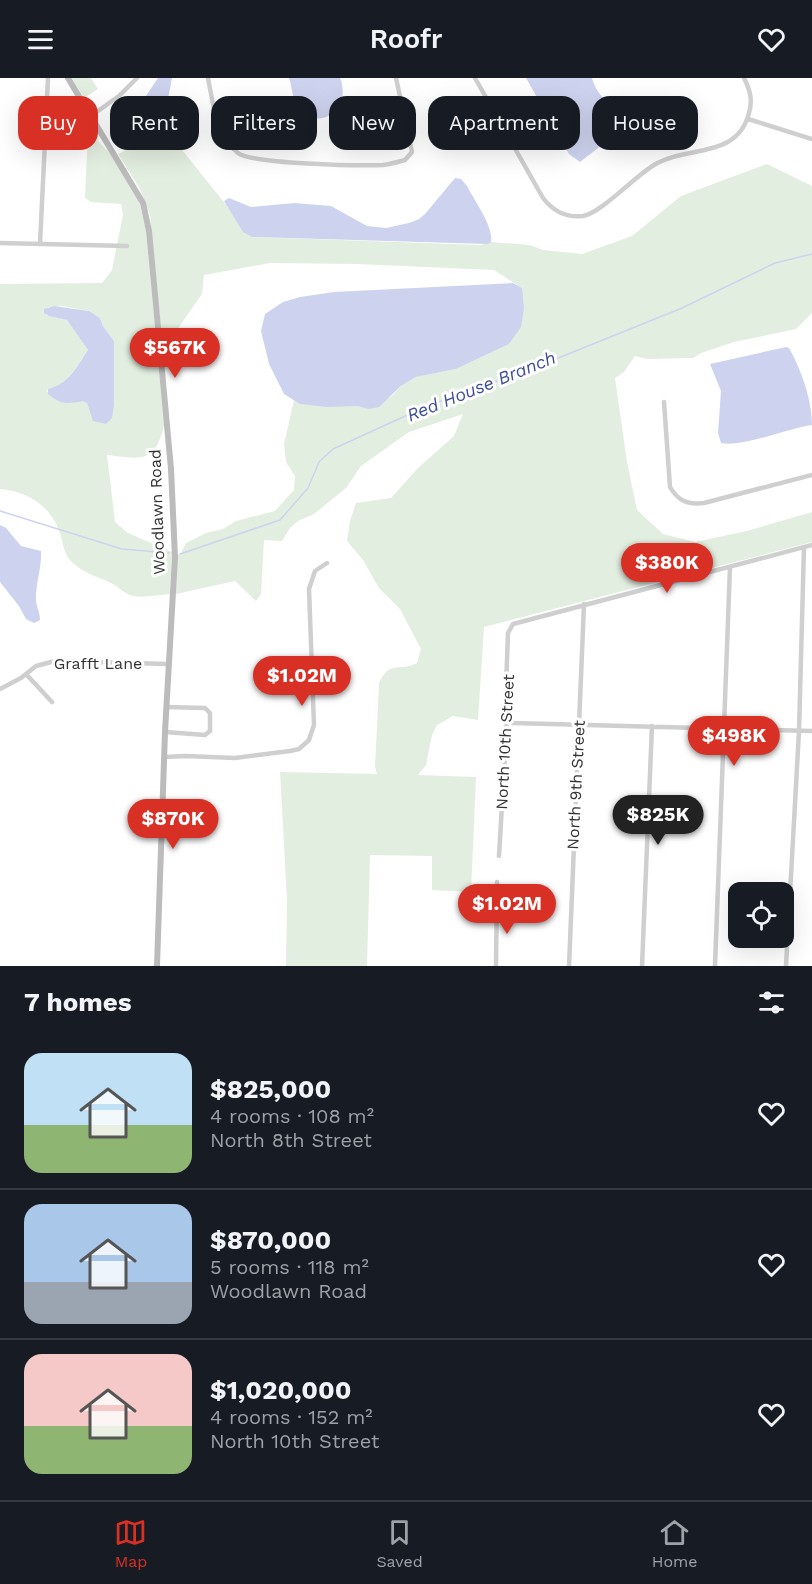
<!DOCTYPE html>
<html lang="en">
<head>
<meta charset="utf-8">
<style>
  :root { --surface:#171b24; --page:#242831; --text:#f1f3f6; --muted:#9ea1a6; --line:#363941; --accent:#d93025 }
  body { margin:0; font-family:"Work Sans",sans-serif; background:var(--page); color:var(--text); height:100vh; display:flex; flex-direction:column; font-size:22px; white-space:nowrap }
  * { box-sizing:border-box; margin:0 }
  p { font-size:20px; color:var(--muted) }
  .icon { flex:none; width:33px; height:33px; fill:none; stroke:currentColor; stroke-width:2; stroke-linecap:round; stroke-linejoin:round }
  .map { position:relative; height:888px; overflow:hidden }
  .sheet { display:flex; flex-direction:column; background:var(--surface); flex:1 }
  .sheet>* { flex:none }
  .guide { position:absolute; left:18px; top:18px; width:777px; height:54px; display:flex; gap:12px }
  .controls { position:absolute; left:728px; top:804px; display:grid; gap:12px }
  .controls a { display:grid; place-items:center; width:66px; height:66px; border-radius:12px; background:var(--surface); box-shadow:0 6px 24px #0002; font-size:30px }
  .price { position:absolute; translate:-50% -51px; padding:0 14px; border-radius:21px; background:var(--accent); color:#fff; font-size:20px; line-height:39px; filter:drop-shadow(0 2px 3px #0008) }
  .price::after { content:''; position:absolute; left:50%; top:36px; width:18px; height:14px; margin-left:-9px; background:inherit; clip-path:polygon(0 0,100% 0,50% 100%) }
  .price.selected { background:#222; color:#fff }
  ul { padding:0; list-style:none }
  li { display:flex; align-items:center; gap:18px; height:150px; padding:0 24px }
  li+li { border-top:2px solid var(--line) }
  li span { display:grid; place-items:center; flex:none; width:168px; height:120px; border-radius:18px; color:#555 }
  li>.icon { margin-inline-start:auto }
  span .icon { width:72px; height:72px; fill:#fffc; stroke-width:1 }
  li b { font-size:26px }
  h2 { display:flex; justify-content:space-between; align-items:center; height:72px; padding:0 24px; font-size:26px }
  .pill { padding:0 21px; border-radius:18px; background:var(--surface); box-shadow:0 6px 24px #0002; font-size:21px; line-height:54px }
  .pill.selected { background:var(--accent); color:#fff }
  header { display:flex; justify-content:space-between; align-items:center; height:78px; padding:0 24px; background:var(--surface); font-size:27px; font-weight:600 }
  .tabs { display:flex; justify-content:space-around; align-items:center; height:84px; border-top:2px solid var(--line); background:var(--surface); font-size:16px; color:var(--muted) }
  .tabs a { display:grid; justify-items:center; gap:3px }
  .tabs .selected { color:var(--accent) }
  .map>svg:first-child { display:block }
</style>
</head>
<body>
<header><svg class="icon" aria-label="menu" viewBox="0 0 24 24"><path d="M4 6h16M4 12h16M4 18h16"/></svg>Roofr<svg class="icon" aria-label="heart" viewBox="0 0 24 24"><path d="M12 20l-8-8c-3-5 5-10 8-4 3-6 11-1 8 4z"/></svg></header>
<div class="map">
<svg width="812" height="888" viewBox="0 0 812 888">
  <rect width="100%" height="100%" fill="#fff"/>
  <path fill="#e2eee0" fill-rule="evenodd" d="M 72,0 L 91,0 L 98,11 L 84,20 Z
    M 88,52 L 113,79 L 135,115 L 140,127 L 146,153 L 164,347 C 155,386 142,381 107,377 L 115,444 L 128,455 L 172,474 L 170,516 C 158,517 144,520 133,518 C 124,516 117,507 109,504 C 96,498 83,495 72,484 C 64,477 63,465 60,455 C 51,428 27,413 0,411 L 0,206 L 102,205 L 112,192 L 123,137 L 121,126 L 91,124 L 85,120 ZM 62,228 L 89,233 L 100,240 L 103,248 L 114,263 L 114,327 L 91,337 L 87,325 L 83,322 C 69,326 55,327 47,313 L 48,311 C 69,306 76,288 88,272 L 67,242 L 46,237 L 48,229 Z
    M 162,55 L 170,57 L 252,159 L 481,167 L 491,164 L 530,167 L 543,172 L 582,176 L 632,158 L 681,118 L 767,86 L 812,108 L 812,235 L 796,251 L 734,264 L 701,275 L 693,280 L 647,281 L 635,278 L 624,294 L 615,300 L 627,384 L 637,432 L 663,456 L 695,464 L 747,453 L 812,434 L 812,464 L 484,549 L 478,642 L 453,638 L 437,647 L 432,657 L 426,687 L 418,697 L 476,699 L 471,814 L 432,812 L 432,778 L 370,777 L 367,888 L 286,888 L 287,822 L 280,694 L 377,696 L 375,689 L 379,605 C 389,582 399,594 417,585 L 421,571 L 400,531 L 379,510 L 363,482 L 347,463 L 350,443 L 356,425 L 391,420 L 418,390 L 454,358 L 463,336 L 409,354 L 361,388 L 346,410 L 314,436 L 298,443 L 290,450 L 282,463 L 264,462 L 261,516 L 256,523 L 235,503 L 176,516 L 177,476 L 180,477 L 186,465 L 206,455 L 223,451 L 236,443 L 275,433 L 294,412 L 295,398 L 286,384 L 284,366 L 294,322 L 300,326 L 357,328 L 368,331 L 392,318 L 401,308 L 416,299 L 456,291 L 509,266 L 522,210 L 494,192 L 357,186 L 270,185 L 204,197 L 202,216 L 163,272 L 150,137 L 140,111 L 118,76 Z"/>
  <path fill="#cdd3ee" d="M 158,0 L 172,0 L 168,21 L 178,49 L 170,57 L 162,55 L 144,26 L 144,21 Z
    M 289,0 L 340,0 C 353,32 316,57 297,27 C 292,20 292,8 289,0 Z
    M 526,0 L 592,0 C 598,22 615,30 635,38 L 637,41 L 635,45 L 629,51 L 615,57 L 580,84 L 569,76 Z
    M 455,100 L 461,101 L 467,108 C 474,122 494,149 491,164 L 488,166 L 252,159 L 243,154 L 224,123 L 229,120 L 251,129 L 294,125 L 331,128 L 367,148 L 386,150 L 409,145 L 419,141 L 425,136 Z
    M 513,205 L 522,210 L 524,230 L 521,249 L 509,266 L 456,291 L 416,299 L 401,308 L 379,329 L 368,331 L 357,328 L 327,329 L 300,326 L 284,316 L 269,286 L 261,253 L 265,236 L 283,224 L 300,219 L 334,214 Z
    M 54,228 L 89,233 L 100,240 L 103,248 L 114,263 L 114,327 L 112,340 L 106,346 L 93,343 L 87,325 L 83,323 C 68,326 60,327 48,316 L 48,311 C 70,305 76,289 88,272 L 67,242 L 49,238 L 44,235 L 44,231 Z
    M 786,269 L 789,270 C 801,291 812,322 812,347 C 789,350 741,370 721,365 L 718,355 L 721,313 L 710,286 Z
    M 0,447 L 6,450 L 21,468 L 41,473 C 42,489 35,509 36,523 C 37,530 40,535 40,542 L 34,545 L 26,541 L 19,528 L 0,504 Z"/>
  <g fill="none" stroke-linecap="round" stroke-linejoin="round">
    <path stroke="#cdd3ee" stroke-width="1.5" d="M 0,433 L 122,471 L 169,475
      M 180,476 L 280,442 L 308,410 L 319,384 L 333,371 L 425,329 L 536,289 L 682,230 L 775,185 L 812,176"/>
    <path stroke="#cfcfcf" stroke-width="4.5" d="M 208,0 C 213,25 216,58 238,75 C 252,86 361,88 383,87 C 390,86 398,84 405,82 L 412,74 L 396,0
      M 475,0 L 543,120 C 553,133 566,140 583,138 C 601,135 634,99 654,87 C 686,67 737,82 749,35 C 753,22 750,12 744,0
      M 91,38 L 119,18 L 137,0
      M 748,41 L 812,61
      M 0,165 L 127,168
      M 40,166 L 48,0
      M 664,324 L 670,409 C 678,423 688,427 704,425 L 812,397
      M 26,596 L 52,624
      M 0,611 L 21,600 L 36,588 L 55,583 L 168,586
      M 507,642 L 513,645 L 812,653
      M 165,654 L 205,657 L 210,653 L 210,635 L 205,630 L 166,629
      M 164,679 L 186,678 L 235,680 L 290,673 L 299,671 L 309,662 L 314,647 L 309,511 L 315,493 L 327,485
      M 499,778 L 507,642 L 505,635 L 508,555 L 513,546 L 812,467
      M 496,888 L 497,804
      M 569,888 L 584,526
      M 642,888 L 652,648
      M 715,888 L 730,489
      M 786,888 L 799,653 L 804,469"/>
    <path stroke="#bcbcbc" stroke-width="6" d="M 68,0 L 143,125 L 149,153 L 154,206 L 171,391 L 175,479 L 165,654 L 157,888"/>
  </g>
  <g text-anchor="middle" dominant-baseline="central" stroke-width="6" stroke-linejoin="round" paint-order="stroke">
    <g font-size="16" fill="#323232" stroke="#fff">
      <text transform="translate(157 434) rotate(-92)">Woodlawn Road</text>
      <text x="98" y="585">Grafft Lane</text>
      <text transform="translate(505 664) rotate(-87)">North 10th Street</text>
      <text transform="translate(576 707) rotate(-87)">North 9th Street</text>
    </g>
    <g font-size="18" font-style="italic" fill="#3e4d96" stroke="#fff">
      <text transform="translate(481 308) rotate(-22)">Red House Branch</text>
    </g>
  </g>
</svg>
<div class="controls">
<a><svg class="icon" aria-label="locate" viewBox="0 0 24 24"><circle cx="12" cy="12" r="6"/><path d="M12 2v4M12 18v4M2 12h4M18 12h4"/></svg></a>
</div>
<b class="price" style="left:175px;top:301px">$567K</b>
<b class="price" style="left:667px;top:516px">$380K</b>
<b class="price" style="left:302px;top:629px">$1.02M</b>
<b class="price" style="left:734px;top:689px">$498K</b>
<b class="price selected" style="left:658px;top:768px">$825K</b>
<b class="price" style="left:173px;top:772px">$870K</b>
<b class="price" style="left:507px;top:857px">$1.02M</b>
<div class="guide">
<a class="pill selected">Buy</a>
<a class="pill">Rent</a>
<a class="pill">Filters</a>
<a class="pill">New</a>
<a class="pill">Apartment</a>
<a class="pill">House</a>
</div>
</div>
<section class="sheet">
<h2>7 homes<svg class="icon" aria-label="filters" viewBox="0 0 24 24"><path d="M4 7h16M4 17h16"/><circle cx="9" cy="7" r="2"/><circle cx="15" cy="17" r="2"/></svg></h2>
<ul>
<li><span style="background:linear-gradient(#bfe0f5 60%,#8fb573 0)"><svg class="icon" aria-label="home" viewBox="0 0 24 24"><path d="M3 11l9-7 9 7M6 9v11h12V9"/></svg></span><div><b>$825,000</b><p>4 rooms · 108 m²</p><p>North 8th Street</p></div><svg class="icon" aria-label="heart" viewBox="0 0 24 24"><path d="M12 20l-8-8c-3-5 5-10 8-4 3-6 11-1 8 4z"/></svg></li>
<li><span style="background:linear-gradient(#a9c7e8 65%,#9aa5b1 0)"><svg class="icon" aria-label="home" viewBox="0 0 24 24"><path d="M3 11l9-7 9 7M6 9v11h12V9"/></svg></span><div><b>$870,000</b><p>5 rooms · 118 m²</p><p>Woodlawn Road</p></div><svg class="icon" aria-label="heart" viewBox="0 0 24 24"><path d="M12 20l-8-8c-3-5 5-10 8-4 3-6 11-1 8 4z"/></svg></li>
<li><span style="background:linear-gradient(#f6c9c9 60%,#8fb573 0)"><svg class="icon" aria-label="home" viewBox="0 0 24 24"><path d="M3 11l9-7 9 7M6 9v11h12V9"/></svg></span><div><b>$1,020,000</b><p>4 rooms · 152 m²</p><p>North 10th Street</p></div><svg class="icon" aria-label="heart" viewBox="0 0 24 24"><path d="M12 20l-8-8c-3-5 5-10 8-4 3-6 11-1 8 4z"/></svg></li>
</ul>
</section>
<nav class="tabs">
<a class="selected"><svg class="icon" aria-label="map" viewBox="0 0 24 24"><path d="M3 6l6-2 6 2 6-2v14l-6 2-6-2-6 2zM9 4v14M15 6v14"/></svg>Map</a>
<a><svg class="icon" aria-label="saved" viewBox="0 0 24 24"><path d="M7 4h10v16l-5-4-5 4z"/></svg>Saved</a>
<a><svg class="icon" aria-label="home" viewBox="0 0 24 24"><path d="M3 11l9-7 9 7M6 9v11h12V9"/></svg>Home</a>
</nav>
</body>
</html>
